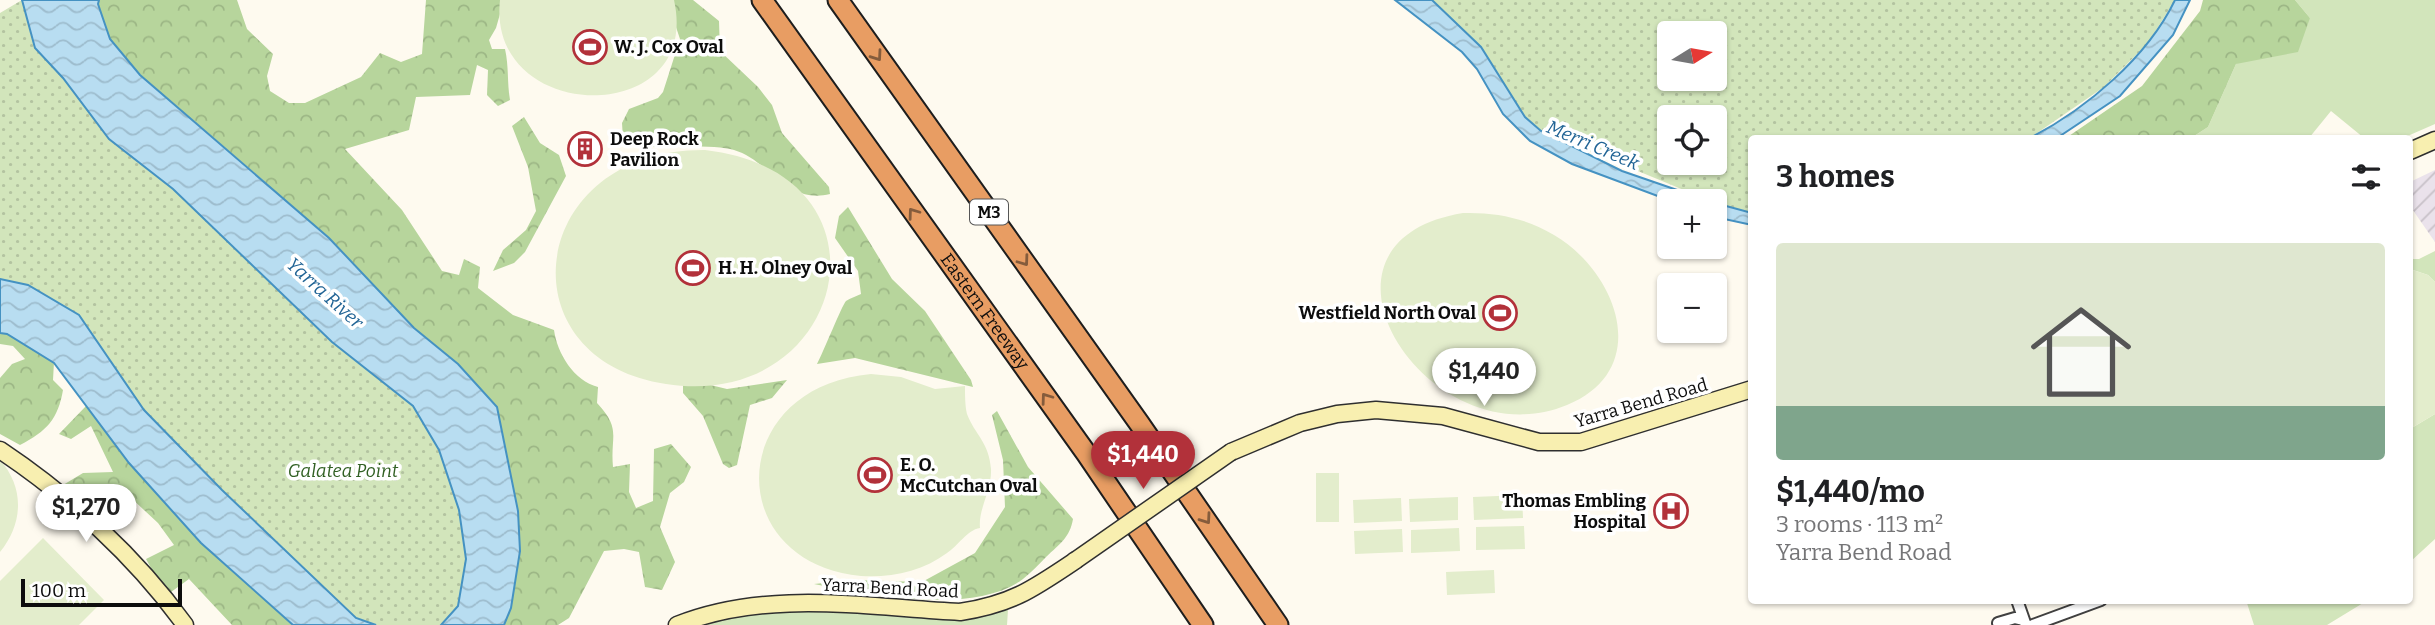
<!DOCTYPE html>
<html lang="en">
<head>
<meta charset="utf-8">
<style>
  :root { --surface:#fff; --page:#f2f2f2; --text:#202124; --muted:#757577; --line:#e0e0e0; --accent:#b2313a }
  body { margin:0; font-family:Bitter,serif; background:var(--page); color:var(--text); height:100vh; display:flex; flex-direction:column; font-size:26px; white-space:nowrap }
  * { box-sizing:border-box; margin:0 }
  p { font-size:23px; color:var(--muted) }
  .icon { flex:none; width:38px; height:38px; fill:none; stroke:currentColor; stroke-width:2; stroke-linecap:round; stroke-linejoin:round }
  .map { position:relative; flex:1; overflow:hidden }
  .details { position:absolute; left:1748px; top:135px; width:665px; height:469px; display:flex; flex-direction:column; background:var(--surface); border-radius:7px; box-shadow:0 2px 5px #0004 }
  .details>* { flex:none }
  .needle { width:46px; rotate:79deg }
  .buttons { position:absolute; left:1657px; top:21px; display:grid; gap:14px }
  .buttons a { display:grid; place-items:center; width:70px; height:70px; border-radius:7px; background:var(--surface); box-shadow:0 2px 5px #0004; font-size:35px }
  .scale { position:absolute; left:21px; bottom:18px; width:161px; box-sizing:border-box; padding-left:7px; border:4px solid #0d0d0d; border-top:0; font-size:19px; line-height:24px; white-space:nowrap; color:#0d0d0d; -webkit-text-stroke:5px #fff; paint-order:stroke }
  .price { position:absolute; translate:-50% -60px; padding:0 16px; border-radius:24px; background:#fff; color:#222; font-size:23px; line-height:46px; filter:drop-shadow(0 2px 4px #0008) }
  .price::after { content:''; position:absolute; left:50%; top:42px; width:21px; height:16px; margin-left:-10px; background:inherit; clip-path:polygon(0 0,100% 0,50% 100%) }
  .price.selected { background:var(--accent); color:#fff }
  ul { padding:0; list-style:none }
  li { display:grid; align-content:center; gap:14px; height:371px; padding:0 28px }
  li+li { border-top:2px solid var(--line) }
  li span { display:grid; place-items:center; height:217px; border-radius:7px; color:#555 }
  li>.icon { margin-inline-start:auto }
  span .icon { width:126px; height:126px; fill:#fffc; stroke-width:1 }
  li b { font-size:30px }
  h2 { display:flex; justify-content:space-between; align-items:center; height:84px; padding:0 28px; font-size:30px }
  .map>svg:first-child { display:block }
</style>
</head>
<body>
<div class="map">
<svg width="2435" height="625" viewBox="0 0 2435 625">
  <defs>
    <pattern id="industrial-furrows" width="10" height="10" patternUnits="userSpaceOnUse" patternTransform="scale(1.75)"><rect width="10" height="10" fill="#eae2eb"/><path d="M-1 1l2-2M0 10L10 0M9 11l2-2" fill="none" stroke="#c8c1c8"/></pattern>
    <pattern id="forest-crowns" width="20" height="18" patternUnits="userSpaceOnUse" patternTransform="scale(1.75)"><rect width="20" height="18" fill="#b7d59c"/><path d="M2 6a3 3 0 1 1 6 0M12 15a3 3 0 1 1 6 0" fill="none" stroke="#9cb685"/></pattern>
    <pattern id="park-dots" width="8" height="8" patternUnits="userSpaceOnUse" patternTransform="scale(1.75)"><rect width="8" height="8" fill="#d2e5bb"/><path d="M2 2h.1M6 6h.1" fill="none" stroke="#b3c3a0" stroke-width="1.8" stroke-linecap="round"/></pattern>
    <pattern id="water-waves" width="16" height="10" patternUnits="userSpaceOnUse" patternTransform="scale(1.75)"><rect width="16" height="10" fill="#b8ddf1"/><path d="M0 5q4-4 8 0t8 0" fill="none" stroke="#9dbccd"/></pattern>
  </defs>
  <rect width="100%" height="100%" fill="#fefaef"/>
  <path fill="url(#industrial-furrows)" d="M 2435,170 L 2435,242 L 2410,206 L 2410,182 Z"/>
  <path fill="#d2e5bb" d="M 2295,0 L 2435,0 L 2435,124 L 2403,138 L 2364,138 L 2331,111 L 2309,138 L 2191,138 L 2208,127 L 2236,64 L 2310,18 Z
    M 2435,251 L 2435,282 L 2428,275 L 2410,269 L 2410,259 L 2419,259 Z
    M 2435,414 L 2435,539 L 2410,562 L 2410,429 Z
    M 2246,600 L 2368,600 L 2327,625 L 2254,625 Z
    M 989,608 L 1008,610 L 1007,625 L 677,625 L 718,611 Z"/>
  <path fill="url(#forest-crowns)" d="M 99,0 L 237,0 L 247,29 L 273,54 L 267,76 L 270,91 L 289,103 L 305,103 L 361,77 L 380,53 L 401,62 L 422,54 L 426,0 L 504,0 L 496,28 L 489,40 L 492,49 L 505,49 C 509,67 507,82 510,100 L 498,106 L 487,95 L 488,70 L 477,65 L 470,95 L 416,97 L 409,130 L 345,149 L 402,210 L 442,271 L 459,275 L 464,259 L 480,267 L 478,288 L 513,315 L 554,330 C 557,353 574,381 598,387 L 597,403 C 622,430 610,435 613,467 L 630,464 L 629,492 L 636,508 L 653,501 L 654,449 L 671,444 L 691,467 L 684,482 L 670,493 L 660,527 L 675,562 L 662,590 L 645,587 L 639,552 L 624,549 L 604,551 L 569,618 L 558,625 L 504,625 L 511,608 L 520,551 L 518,511 L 497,407 L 458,364 L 414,328 L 264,181 L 140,75 L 110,39 L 98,3 Z
    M 667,0 L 693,0 L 719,21 L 720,51 L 758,87 L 772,105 L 782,133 L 829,187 L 830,194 C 787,205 769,160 734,150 C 716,144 658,147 636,147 L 623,139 L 622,123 L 629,109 L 658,98 L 663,92 L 680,39 Z
    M 2203,0 L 2295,0 L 2310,18 L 2298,52 L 2236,64 L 2208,127 L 2191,138 L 2066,138 L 2142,86 L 2200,11 Z
    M 524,117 L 540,143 L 559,155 L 566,176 L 525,252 L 514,263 L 493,271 L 503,250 L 526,230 L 536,211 L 528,167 L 512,126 Z
    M 848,207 L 892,279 L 925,311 L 971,380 L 973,387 L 855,358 L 817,364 C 823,353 842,305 846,301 C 850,298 857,296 861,294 L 858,271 L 835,238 L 839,216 Z
    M 0,333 L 7,334 L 54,362 L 53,380 L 63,390 C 58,419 47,431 20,445 L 0,434 L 0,378 L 12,364 L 25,359 L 13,346 L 0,344 Z
    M 787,380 L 772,398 L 750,405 L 737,465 L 729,468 L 723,464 L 703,416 L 683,393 L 683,385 L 698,382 L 727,389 Z
    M 87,405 L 129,463 L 201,543 L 293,625 L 232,625 L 189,579 L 171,592 L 158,581 L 146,559 L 174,545 L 158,523 L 130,497 L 108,500 L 104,520 L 89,511 L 63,485 L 83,473 L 113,472 L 91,426 L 71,439 L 59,434 Z
    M 997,411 L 1028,467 L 1073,519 C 1070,537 1060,544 1046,557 C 1039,564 1032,572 1023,579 C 973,616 870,594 814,584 L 853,580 L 922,582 L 975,553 L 1005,507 L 1003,460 L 992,415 Z"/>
  <path fill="url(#park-dots)" fill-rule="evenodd" d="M 22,0 L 35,48 L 63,78 L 109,139 L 173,189 L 332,342 L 413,406 L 439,450 L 459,510 L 466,560 L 458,606 L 441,625 L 376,625 L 356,618 L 222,490 L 144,410 L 79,315 L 28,285 L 0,279 L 0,13 Z
    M 1432,0 L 2175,0 L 2148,43 L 2104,87 L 2030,138 L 1752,138 L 1752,213 L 1725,207 L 1541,131 L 1525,117 L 1481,47 ZM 1670,33 L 1715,33 L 1715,79 L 1670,79 ZM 1670,117 L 1715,117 L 1715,163 L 1670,163 Z"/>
  <path fill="#e3edcc" d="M 500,0 L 674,0 C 703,129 486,125 500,0 Z
    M 705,150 C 904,173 847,412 666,384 C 501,359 527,149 705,150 Z
    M 1463,213 C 1495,212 1526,218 1554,235 C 1617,272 1654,369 1567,405 C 1429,462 1286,242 1463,213 Z
    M 2410,269 L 2428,275 L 2435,282 L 2435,414 L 2410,429 Z
    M 871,374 L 901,377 L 935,389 L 965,386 C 965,394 965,406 967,414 C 975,435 989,442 991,469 C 992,490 978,509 980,528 C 967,530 958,546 947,553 C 923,571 891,578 861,576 C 721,562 726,387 871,374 Z
    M 0,460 C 25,488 23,524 0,552 Z
    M 1316,473 L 1339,473 L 1339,522 L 1316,522 Z
    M 1522,495 L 1523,518 L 1474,520 L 1473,497 Z
    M 1458,497 L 1458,520 L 1410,522 L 1409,499 Z
    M 1401,498 L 1402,521 L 1354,523 L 1353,500 Z
    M 1524,526 L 1525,549 L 1476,550 L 1476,527 Z
    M 1459,528 L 1460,551 L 1411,553 L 1411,530 Z
    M 1402,529 L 1403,552 L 1355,554 L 1354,531 Z
    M 43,538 L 104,600 L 79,625 L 0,625 L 0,581 Z
    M 1494,570 L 1495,593 L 1447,595 L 1446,572 Z"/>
  <path fill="url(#water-waves)" stroke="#4592c2" stroke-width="2" d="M 22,0 L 99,0 L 98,4 L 110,39 L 140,75 L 329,238 L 414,328 L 458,364 L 497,407 L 518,511 L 520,551 L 511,608 L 504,625 L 441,625 L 458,606 L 466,559 L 459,510 L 439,450 L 413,406 L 332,342 L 173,189 L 109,139 L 63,78 L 35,48 Z
    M 1395,0 L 1432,0 L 1481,47 L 1525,117 L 1541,131 L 1622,171 L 1709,201 L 1671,201 L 1572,164 L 1530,141 L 1503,114 L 1477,69 L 1462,52 Z
    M 2175,0 L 2190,0 L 2173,35 L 2120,96 L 2057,138 L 2030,138 C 2086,109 2147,58 2175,0 Z
    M 1715,203 L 1752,213 L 1752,225 L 1715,217 Z
    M 0,279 L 28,285 L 79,315 L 144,410 L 222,490 L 356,618 L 376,625 L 293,625 L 201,543 L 129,463 L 54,363 L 7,334 L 0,333 Z"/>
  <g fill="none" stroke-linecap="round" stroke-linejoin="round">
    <g stroke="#404040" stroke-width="14">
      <path id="street" d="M 2017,600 L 2024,620
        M 1998,623 L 2015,618 L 2024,620 L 2026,625
        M 2033,625 L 2101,600"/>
    </g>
    <g stroke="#2f2f2f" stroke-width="19">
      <path id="secondary" d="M 2410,151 L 2435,140
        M 0,450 C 69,496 136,557 185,625
        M 1231,452 L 1300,423 L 1337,414 L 1376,410 L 1443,416 L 1539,442 L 1581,442 L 1752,389
        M 677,625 C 767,589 865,607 960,612 C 1012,604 1033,589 1076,560"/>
    </g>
    <g stroke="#1e1e1e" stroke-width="23">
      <g id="highway">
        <path id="s1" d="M 762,0 L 1086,453 L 1203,625"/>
        <path d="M 838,0 L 1139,423 L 1278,625"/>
      </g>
    </g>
    <use href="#street" stroke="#fff" stroke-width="10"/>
    <use href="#secondary" stroke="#f8efb0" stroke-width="16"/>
    <use href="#highway" stroke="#e89d63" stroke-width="19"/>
    <g stroke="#2f2f2f" stroke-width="19" stroke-linecap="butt">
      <path id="secondary-bridge" d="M 1076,560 L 1231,452"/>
    </g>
    <use href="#secondary-bridge" stroke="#f8efb0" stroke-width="16"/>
  </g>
  <defs><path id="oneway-chevron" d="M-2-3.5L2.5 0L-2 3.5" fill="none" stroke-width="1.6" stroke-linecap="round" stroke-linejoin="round" transform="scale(1.75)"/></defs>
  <g stroke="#855c3c">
    <use href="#oneway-chevron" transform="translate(877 56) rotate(55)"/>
    <use href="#oneway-chevron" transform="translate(913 213) rotate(-126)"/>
    <use href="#oneway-chevron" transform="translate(1024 261) rotate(54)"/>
    <use href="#oneway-chevron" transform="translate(1046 398) rotate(-126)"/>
    <use href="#oneway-chevron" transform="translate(1206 519) rotate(55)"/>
  </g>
  <defs>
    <g id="stadium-ring" transform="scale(1.75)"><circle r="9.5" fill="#fff" stroke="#b2313a" stroke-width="1.5"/><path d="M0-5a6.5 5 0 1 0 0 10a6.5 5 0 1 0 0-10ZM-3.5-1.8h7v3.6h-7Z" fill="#b2313a"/></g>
    <g id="building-ring" transform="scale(1.75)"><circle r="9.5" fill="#fff" stroke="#b2313a" stroke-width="1.5"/><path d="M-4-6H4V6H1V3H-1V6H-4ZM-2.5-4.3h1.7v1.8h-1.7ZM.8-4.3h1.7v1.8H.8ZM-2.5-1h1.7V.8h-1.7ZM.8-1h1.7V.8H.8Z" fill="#b2313a"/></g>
    <g id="hospital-ring" transform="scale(1.75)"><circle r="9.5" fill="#fff" stroke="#b2313a" stroke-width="1.5"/><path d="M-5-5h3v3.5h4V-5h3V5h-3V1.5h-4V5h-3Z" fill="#b2313a"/></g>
  </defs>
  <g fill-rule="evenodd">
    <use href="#stadium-ring" x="590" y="47"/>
    <use href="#building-ring" x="585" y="149"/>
    <use href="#stadium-ring" x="693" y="268"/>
    <use href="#stadium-ring" x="1500" y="313"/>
    <use href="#stadium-ring" x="875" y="475"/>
    <use href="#hospital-ring" x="1671" y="511"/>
  </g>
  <g text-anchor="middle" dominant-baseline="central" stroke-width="7" stroke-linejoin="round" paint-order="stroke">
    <rect fill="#fff" stroke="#565656" stroke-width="2" x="970" y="199.5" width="38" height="25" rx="5"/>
    <g font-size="16" font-weight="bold" fill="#0d0d0d">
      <text x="989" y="212">M3</text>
    </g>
    <g font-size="18" font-weight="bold" fill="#0d0d0d" stroke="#fff" text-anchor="start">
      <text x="614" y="47">W. J. Cox Oval</text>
      <text x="610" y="139">Deep Rock<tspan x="610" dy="21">Pavilion</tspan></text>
      <text x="718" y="268">H. H. Olney Oval</text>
      <text x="1476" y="313" text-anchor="end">Westfield North Oval</text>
      <text x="900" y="465">E. O.<tspan x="900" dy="21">McCutchan Oval</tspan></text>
      <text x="1646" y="501" text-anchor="end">Thomas Embling<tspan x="1646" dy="21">Hospital</tspan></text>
    </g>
    <g font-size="18" fill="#0d0d0d" stroke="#fff">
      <text stroke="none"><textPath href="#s1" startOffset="383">Eastern Freeway</textPath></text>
      <text transform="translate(1641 403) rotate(-16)">Yarra Bend Road</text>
      <text transform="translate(890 588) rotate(3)">Yarra Bend Road</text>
    </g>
    <g font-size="18" font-style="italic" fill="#316023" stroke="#fff">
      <text x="343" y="471">Galatea Point</text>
    </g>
    <g font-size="19" font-style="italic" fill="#216495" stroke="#fff">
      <text transform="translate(1593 145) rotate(23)">Merri Creek</text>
      <text transform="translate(325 293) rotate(42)">Yarra River</text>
    </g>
  </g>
</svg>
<div class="buttons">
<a><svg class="needle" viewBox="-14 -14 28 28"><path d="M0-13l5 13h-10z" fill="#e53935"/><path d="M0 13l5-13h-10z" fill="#757577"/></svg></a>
<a><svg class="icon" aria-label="locate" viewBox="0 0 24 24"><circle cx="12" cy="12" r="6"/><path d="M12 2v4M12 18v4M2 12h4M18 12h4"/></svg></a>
<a>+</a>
<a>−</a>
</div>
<div class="scale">100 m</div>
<b class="price" style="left:1484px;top:408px">$1,440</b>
<b class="price selected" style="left:1143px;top:491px">$1,440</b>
<b class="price" style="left:86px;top:544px">$1,270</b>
<section class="details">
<h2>3 homes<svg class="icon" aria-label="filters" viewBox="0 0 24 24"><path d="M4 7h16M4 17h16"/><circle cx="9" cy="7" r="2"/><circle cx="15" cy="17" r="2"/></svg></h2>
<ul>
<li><span style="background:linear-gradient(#dfe7d0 75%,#7fa58c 0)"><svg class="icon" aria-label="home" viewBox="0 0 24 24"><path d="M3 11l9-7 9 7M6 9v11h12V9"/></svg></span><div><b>$1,440/mo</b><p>3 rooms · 113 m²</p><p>Yarra Bend Road</p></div></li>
</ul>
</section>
</div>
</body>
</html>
